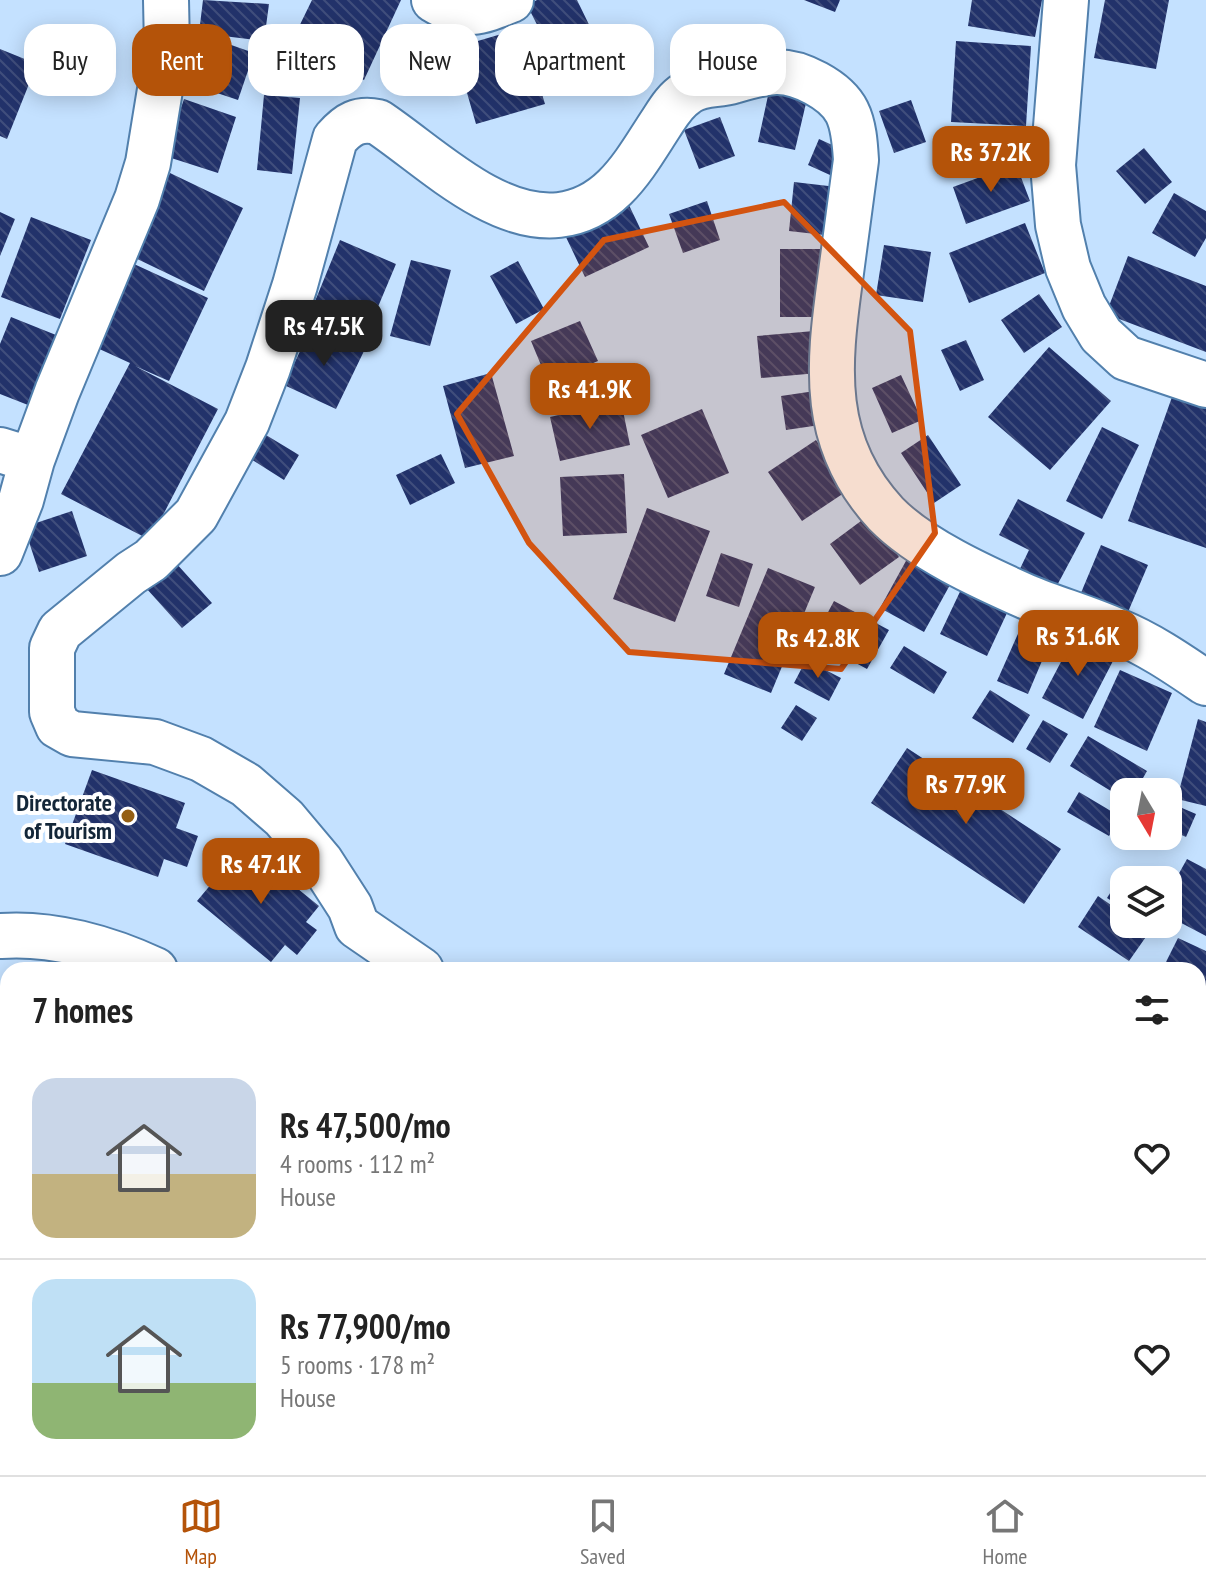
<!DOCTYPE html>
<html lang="en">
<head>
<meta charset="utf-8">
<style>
  :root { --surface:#fff; --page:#f6f6f6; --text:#222; --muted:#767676; --line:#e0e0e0; --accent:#b45309 }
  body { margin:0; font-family:"PT Sans Narrow",sans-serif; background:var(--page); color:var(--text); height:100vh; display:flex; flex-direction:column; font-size:30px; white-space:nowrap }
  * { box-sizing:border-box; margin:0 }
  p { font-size:26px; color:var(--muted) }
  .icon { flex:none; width:44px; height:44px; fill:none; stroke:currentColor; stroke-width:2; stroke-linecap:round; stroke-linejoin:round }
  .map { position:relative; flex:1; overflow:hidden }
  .panel { position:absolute; left:0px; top:962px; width:1206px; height:514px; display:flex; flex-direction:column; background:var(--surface); border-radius:24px 24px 0 0; box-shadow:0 4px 20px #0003 }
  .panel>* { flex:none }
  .hud { position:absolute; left:24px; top:24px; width:800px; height:72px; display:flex; gap:16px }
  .needle { width:52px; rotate:170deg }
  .fabs { position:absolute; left:1110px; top:778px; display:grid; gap:16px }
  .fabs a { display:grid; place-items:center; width:72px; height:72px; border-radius:16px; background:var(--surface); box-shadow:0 4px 20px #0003; font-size:40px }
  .price { position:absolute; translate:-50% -68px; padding:0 18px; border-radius:16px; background:var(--accent); color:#fff; font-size:26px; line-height:52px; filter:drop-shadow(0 2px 4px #0008) }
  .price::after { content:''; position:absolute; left:50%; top:48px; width:24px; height:18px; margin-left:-12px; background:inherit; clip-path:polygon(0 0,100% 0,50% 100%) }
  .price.selected { background:#222; color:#fff }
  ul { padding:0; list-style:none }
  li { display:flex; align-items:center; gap:24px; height:200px; padding:0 32px }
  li+li { border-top:2px solid var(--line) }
  li span { display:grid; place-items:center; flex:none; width:224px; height:160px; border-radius:24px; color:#555 }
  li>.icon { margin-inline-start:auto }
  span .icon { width:96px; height:96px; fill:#fffc; stroke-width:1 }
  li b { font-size:34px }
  h2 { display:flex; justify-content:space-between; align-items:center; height:96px; padding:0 32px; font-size:34px }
  .chip { padding:0 28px; border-radius:24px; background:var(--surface); box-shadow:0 4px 20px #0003; font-size:28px; line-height:72px }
  .chip.selected { background:var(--accent); color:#fff }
  .dock { display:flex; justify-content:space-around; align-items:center; height:112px; border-top:2px solid var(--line); background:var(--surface); font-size:22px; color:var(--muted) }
  .dock a { display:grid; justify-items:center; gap:4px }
  .dock .selected { color:var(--accent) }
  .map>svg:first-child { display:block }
</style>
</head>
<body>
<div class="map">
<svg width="1206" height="1475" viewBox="0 0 1206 1475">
  <defs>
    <pattern id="building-back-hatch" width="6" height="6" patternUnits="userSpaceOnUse" patternTransform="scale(2)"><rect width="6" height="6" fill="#22326a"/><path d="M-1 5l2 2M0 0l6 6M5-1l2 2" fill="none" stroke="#404e7c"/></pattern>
  </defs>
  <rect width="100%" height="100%" fill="#c4e1ff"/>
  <path fill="url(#building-back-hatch)" d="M 203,0 L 269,4 L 264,41 L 199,33 Z
    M 312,0 L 401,0 L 364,80 L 290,45 Z
    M 537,0 L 577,0 L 596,39 L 555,60 L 527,5 Z
    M 804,0 L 840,0 L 835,12 Z
    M 972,0 L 1042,0 L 1035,37 L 968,26 Z
    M 1105,0 L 1169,0 L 1156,69 L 1094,58 Z
    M 522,28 L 545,104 L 476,124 L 454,48 Z
    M 200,34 L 254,53 L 238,100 L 184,82 Z
    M 956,41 L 1031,46 L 1026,126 L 951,122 Z
    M 0,49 L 37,64 L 7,139 L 0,136 Z
    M 769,91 L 807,99 L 795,150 L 758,142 Z
    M 264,95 L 300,98 L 292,174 L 257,170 Z
    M 184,99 L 236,117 L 218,173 L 165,156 Z
    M 911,100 L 926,142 L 894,153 L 879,111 Z
    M 720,117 L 735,156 L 699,169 L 684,130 Z
    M 819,139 L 841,149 L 830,175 L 808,165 Z
    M 1144,148 L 1172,182 L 1145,204 L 1116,171 Z
    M 1016,164 L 1030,201 L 966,224 L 953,187 Z
    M 170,173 L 243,208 L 204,291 L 131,256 Z
    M 794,182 L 837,187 L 833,236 L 789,231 Z
    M 1174,193 L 1206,211 L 1206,238 L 1195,257 L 1152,233 Z
    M 707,201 L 720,240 L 683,253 L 669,214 Z
    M 628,203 L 649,247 L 585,277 L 564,233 Z
    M 0,212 L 15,219 L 0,256 Z
    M 31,217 L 91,240 L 60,319 L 1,297 Z
    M 1025,223 L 1045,273 L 969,303 L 949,253 Z
    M 340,240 L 396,264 L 367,333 L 311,311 Z
    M 884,245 L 931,252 L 923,302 L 876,295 Z
    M 780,249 L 822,249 L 821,317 L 780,317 Z
    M 1128,256 L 1206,286 L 1206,352 L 1106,314 Z
    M 411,260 L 451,270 L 430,346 L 390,336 Z
    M 518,261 L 544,309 L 516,324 L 490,276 Z
    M 134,264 L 208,298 L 169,381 L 135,366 L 218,409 L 150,540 L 61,494 L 130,363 L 95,347 Z
    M 1039,294 L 1062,327 L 1024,353 L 1001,320 Z
    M 11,317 L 56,335 L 28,405 L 0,394 L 0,344 Z
    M 580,321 L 598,361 L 548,382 L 531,341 Z
    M 312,326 L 364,351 L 336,409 L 284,385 Z
    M 814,331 L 818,373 L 761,378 L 757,336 Z
    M 966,340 L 984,380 L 960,391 L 941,350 Z
    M 1049,347 L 1111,401 L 1050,470 L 988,417 Z
    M 491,373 L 514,456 L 465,468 L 443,386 Z
    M 901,375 L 922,420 L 892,433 L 872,388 Z
    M 815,391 L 820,425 L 786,430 L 781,396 Z
    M 1172,397 L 1206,409 L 1206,548 L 1128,521 Z
    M 621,401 L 630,445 L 560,461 L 550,417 Z
    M 702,409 L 729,473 L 668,498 L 641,435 Z
    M 1102,427 L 1139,445 L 1102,519 L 1066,501 Z
    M 261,432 L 299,455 L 284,480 L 246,456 Z
    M 928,435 L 961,485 L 934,503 L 901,453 Z
    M 816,440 L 850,489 L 802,521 L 768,472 Z
    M 441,454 L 455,483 L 410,505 L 396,475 Z
    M 624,474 L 627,533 L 563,536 L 560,477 Z
    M 1018,499 L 1085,533 L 1053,593 L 1017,575 L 1029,550 L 999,535 Z
    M 647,508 L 710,531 L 675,622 L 613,599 Z
    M 72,511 L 87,556 L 39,572 L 24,527 Z
    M 869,515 L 899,557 L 860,585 L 830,544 Z
    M 1101,545 L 1148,565 L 1125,619 L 1078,600 Z
    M 912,550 L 956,574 L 924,632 L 880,608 Z
    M 721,553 L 753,564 L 739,607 L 706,596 Z
    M 175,562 L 212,603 L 182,628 L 146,588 Z
    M 768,568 L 815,587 L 771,693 L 724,674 Z
    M 966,579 L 1013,600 L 987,656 L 940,634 Z
    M 834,601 L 889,630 L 867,669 L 813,640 Z
    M 1025,618 L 1055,630 L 1028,694 L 997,681 Z
    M 1074,637 L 1114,659 L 1083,719 L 1042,698 Z
    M 904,646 L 947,672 L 934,694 L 890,668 Z
    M 806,660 L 841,678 L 829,701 L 794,683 Z
    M 1120,670 L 1172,693 L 1147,751 L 1094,727 Z
    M 990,690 L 1030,715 L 1013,743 L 972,718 Z
    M 796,705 L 817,718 L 802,741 L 781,728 Z
    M 1198,719 L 1206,722 L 1206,806 L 1177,799 Z
    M 1043,720 L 1068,734 L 1050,763 L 1026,749 Z
    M 1088,736 L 1147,771 L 1135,792 L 1124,792 L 1124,799 L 1070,766 Z
    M 907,748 L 1061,849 L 1024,904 L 871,803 Z
    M 92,770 L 185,803 L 176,828 L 198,836 L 187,867 L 164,859 L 158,877 L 65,844 Z
    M 1079,792 L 1121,817 L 1109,836 L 1067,812 Z
    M 1168,802 L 1196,814 L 1186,837 L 1168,829 Z
    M 244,845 L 319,906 L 306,922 L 317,930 L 297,955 L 285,945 L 271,962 L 197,901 Z
    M 1187,859 L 1206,869 L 1206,936 L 1168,916 L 1168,893 Z
    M 1126,867 L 1146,880 L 1124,880 L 1124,909 L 1107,898 Z
    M 1098,896 L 1124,914 L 1124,924 L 1139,924 L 1150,931 L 1129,961 L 1078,927 Z
    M 1178,938 L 1206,951 L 1206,987 L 1201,997 L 1198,995 L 1198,970 L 1162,970 Z
    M 1206,1382 L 1206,1445 L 1198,1439 L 1198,1392 Z
    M 472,1468 L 498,1468 L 507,1475 L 466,1475 Z
    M 516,1468 L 601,1468 L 609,1475 L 524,1475 Z"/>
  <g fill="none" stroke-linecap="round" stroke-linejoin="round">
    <g stroke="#5280ad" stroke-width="48">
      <path id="minor" d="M 434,0 C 465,19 479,13 511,0
        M 1066,0 L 1053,165 L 1058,225 L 1068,268 L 1084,307 L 1101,335 L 1126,358 L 1206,385
        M 0,450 L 32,460 L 57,392 L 137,199 L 148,163 L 167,47 L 166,0
        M 0,553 L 21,500 L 32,460
        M 0,936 C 52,932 108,948 155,970
        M 421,970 L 357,926 L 350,907 L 321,862 L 284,818 L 246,785 L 201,759 L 155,742 L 72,734 L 58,726 L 52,712 L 52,648 L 60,631 L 131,573 L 151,560 L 196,515 L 247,422 L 268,368 L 295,285 L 335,139 C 348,124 358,118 378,122 C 429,156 494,222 559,215 C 611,209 634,165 660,125 C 668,113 674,101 687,93 C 701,82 717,86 733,81 C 747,77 760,73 775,72 C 799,71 836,90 847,112 C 854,126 855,144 856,160 C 851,200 845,240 840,280 C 828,367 820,443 886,514 C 920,549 982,577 1027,597 C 1056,609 1088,618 1117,631 C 1149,644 1178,664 1206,683
        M 1198,1076 L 1206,1076
        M 0,1336 L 8,1342
        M 0,1377 L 8,1384
        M 177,1468 L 197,1475
        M 337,1468 L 353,1475
        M 1061,1468 L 1075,1475"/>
    </g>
    <use href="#minor" stroke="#fff" stroke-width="44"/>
  </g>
  <path fill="#d35410" fill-opacity="0.2" stroke="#d35410" stroke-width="6" stroke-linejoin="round" d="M 784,202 L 910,331 L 935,533 L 841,669 L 629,652 L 529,543 L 457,414 L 604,240 Z"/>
  <circle fill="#945f14" stroke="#fff" stroke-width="3" cx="128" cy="816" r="8"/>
  <g text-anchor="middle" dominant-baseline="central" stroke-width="8" stroke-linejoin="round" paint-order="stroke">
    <g font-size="24" font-weight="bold" fill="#132638" stroke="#fff" text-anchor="end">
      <text x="112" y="802">Directorate<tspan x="112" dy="28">of Tourism</tspan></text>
    </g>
  </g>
</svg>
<div class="fabs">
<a><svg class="needle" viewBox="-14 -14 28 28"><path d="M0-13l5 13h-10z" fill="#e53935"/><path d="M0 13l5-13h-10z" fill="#767676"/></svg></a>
<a><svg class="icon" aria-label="layers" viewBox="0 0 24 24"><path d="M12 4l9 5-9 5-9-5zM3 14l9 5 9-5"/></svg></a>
</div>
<b class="price" style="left:991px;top:194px">Rs 37.2K</b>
<b class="price selected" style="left:324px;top:368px">Rs 47.5K</b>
<b class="price" style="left:590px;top:431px">Rs 41.9K</b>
<b class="price" style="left:1078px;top:678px">Rs 31.6K</b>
<b class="price" style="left:818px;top:680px">Rs 42.8K</b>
<b class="price" style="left:966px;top:826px">Rs 77.9K</b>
<b class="price" style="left:261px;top:906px">Rs 47.1K</b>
<div class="hud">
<a class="chip">Buy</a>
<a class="chip selected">Rent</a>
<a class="chip">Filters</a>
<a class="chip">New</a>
<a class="chip">Apartment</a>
<a class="chip">House</a>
</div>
<section class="panel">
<h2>7 homes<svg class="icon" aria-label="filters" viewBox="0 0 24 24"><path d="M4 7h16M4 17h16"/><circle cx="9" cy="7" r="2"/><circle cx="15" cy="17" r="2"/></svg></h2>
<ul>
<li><span style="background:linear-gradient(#c9d6e8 60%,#c2b280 0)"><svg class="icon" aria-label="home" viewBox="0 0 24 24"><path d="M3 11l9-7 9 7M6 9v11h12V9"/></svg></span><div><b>Rs 47,500/mo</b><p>4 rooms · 112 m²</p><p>House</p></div><svg class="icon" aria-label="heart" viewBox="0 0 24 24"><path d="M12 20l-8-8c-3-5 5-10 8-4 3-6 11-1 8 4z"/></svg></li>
<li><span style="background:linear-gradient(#bfe0f5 65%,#8fb573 0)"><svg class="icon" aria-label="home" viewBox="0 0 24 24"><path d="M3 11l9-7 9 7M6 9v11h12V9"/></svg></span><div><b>Rs 77,900/mo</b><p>5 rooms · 178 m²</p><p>House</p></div><svg class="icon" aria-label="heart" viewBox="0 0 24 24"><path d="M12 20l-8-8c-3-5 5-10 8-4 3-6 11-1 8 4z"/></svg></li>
</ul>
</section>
</div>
<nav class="dock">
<a class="selected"><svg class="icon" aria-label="map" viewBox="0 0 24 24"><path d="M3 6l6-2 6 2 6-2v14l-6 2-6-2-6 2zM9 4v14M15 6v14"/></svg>Map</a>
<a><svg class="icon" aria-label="saved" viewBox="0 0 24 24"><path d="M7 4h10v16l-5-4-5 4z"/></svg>Saved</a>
<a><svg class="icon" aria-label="home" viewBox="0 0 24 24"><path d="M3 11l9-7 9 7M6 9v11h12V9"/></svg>Home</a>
</nav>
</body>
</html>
